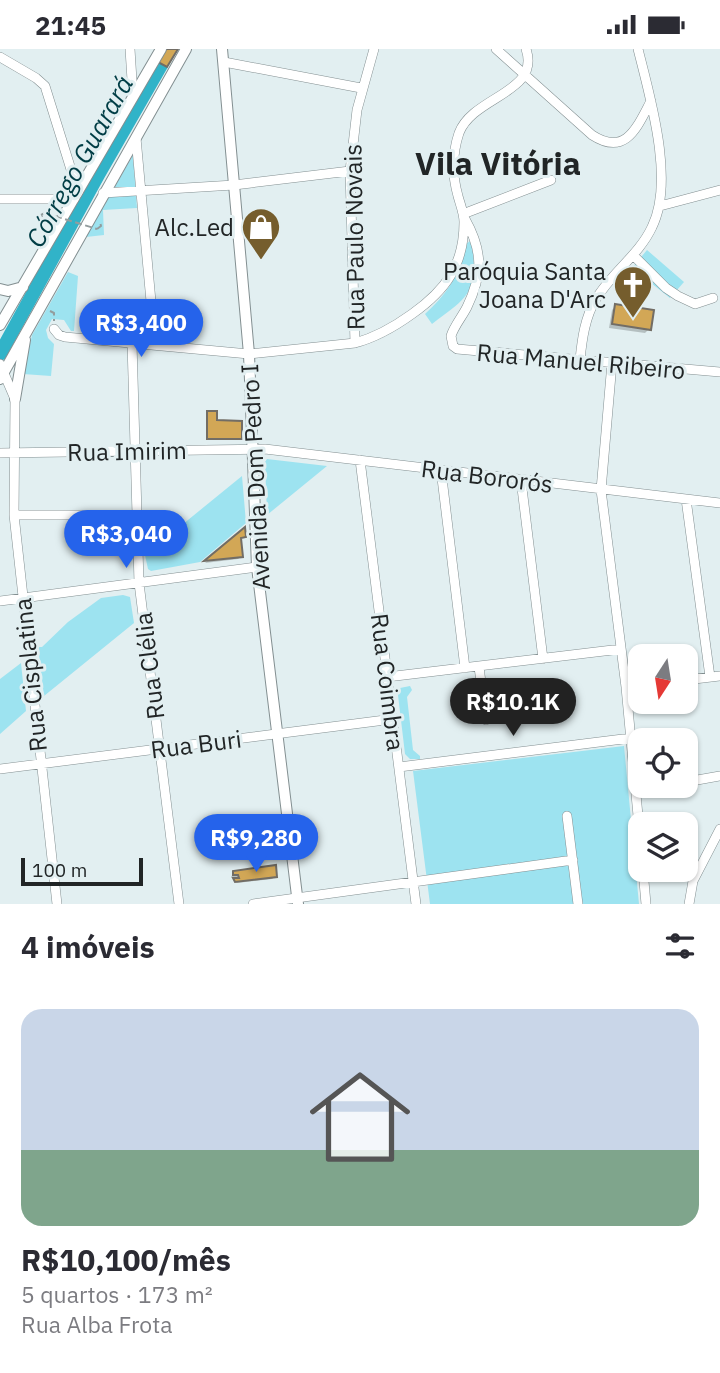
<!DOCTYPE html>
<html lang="pt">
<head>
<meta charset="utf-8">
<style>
  :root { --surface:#fff; --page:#f2f2f3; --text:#2b2b33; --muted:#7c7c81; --line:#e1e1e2; --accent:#2563eb }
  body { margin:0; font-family:"IBM Plex Sans",sans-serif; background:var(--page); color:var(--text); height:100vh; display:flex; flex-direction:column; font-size:26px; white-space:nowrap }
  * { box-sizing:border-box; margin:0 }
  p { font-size:23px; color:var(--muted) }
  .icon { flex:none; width:38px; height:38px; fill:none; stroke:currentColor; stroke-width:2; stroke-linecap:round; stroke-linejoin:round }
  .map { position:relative; height:855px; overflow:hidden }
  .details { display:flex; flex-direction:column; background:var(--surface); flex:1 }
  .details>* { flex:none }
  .needle { width:46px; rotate:192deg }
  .buttons { position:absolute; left:628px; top:595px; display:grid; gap:14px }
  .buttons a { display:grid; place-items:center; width:70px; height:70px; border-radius:14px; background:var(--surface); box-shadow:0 2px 5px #0004; font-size:35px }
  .scale { position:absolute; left:21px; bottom:18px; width:122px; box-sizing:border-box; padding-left:7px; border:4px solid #212526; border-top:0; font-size:19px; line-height:24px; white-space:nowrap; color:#212526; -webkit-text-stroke:5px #e2eff1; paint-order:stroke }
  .price { position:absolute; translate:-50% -60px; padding:0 16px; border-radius:24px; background:var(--accent); color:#fff; font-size:23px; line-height:46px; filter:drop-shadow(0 2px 4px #0008) }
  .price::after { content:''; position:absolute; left:50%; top:42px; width:21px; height:16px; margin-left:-10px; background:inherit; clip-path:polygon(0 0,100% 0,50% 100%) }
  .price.selected { background:#222; color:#fff }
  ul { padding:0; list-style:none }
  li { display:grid; align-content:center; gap:14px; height:371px; padding:0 21px }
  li+li { border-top:2px solid var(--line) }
  li span { display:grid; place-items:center; height:217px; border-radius:21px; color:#555 }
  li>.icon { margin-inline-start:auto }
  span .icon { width:126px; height:126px; fill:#fffc; stroke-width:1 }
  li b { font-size:30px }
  h2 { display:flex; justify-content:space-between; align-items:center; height:84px; padding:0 21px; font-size:30px }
  .status { display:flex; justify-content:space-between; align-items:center; height:49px; padding:0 35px; background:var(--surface); direction:ltr }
  .status svg { height:19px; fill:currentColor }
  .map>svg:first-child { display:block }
</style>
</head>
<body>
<div class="status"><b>21:45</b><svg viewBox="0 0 49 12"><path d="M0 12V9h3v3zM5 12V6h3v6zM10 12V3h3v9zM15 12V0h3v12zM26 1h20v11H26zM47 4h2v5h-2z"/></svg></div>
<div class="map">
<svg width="720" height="855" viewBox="0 0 720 855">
  <rect width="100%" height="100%" fill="#e2eff1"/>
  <path fill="#9de3f0" d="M 133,106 L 137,159 L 103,161 L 104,186 L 86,188 Z
    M 470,192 L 472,194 C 478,243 470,247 432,275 L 425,265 C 448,244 460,225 466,195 Z
    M 647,201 L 684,233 L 670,249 L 632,219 Z
    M 68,223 L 78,227 L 74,282 L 71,282 L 64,271 L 52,270 L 46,281 L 48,289 L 54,295 L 51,327 L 23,325 L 32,286 Z
    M 146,260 L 148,288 L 121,285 L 122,262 Z
    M 267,410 L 327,417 L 267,466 L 265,413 Z
    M 242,427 L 246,474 L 200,513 L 151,522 L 148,520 L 145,506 Z
    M 123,546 L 130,548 L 134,574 L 44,647 L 38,598 L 42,598 L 68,573 L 101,549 Z
    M 21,614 L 26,662 L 0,685 L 0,630 Z
    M 410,637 L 412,641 L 407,648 L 413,701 L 420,707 L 420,710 L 410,710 L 405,705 L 398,646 L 400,639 Z
    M 624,697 L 639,855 L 430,855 L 413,722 Z"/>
  <path fill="#0003" d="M 616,257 L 649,280 L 645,284 L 609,279 L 612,261 Z
    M 244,482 L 244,488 L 240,490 L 241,507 L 238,510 L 205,514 Z
    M 234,823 L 275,827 L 272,830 L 237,834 L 233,831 L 237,828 L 231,828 Z"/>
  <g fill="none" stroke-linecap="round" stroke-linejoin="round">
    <path stroke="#31b3c8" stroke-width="14" d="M 0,305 L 98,126 L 161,16"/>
  </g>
  <path fill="#d2a756" stroke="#726d65" stroke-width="2" d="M 163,0 L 178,0 L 167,18 L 156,12 Z
    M 615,255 L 654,261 L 651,281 L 612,275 Z
    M 207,362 L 217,362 L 217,371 L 242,372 L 242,390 L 207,390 Z
    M 245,478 L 246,488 L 241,489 L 243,508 L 204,512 Z
    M 276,816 L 277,828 L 235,833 L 233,829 L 239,829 L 238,826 L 233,826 L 233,822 Z"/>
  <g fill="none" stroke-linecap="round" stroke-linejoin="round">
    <g stroke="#838f91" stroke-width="10">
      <path id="minor" d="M 130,0 L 133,47
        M 496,0 L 592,86 C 626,108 637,78 651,52
        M 0,8 L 36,29 L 45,37 L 78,143
        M 224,13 L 361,39
        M 136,89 L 155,296
        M 103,144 L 234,136 L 350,122
        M 0,150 L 74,150
        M 660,157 L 720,141
        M 463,165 L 551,131
        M 465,170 C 483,202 483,225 467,258 C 462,268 454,277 451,287 L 453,297 L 457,300 L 720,323
        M 633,206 L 666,239 L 678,247 L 695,255 L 713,249
        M 54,280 L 59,286 L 65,288 L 249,305 L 355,294 C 377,288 394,278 412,265 C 446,241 464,216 464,173 C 464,164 460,155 458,147 C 452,126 452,105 459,84 C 473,47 541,44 526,0
        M 132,294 L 139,534 L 179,855
        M 355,294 L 350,122 L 357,61 L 374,0
        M 580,311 C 582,290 585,268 596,250 C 612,223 639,206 652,178 C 675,132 650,48 638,0
        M 612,314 L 601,441 L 626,638 L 640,788
        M 0,315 L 15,350 L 14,466 L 57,855
        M 0,404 L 265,400 L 720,454
        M 360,411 L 416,855
        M 441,421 L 465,619
        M 521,431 L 543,610
        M 686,450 L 710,628
        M 14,466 L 137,466
        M 0,552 L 257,518
        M 479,618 L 486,671
        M 387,628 L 621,600
        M 686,631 L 720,627
        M 626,638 L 640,636
        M 399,718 L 631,689
        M 0,720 L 393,670
        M 686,733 L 720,727
        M 637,743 L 669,737
        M 567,767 L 578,855
        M 643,821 L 646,855
        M 253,855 L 573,811
        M 689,855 L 693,832 L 720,780"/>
    </g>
    <g stroke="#838f91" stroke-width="12">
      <path id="major" d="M 222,0 L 249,305 L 257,518 L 298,855
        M 0,240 L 8,242 L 23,238
        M 0,276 L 161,0
        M 0,330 L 186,0
        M 15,350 L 25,291"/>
    </g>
    <path stroke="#939d9e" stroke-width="2" stroke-dasharray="7 3.5" stroke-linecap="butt" d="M 45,164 L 41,166 L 43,170 L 48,170 L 48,165 L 52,167
      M 97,180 L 101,177 L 100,173
      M 50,262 L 54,264 L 54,272
      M 121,285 L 123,263 L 144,261"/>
    <use href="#minor" stroke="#fff" stroke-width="9"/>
    <use href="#major" stroke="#fff" stroke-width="10"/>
    <path stroke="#939d9e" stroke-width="2" stroke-dasharray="7 3.5" stroke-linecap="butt" d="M 45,164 L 97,180"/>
  </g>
  <defs>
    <g id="shop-pin" transform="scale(2.0125)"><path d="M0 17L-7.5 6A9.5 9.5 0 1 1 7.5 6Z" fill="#755d2d" stroke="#e2eff1"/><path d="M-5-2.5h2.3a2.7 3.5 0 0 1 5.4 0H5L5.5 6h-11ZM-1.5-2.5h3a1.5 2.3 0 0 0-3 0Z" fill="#fff"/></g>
    <g id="church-pin" transform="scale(2.0125)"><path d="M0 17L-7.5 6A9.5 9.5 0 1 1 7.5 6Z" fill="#755d2d" stroke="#e2eff1"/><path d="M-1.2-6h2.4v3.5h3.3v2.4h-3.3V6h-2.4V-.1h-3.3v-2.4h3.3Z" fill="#fff"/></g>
  </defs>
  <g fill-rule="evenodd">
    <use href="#shop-pin" x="261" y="178"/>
    <use href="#church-pin" x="633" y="236"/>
  </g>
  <g text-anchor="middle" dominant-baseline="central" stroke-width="6" stroke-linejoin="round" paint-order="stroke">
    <g font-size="24" fill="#212526" stroke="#e2eff1" text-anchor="end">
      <text x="234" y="178">Alc.Led</text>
      <text x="606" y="222">Paróquia Santa<tspan x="606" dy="28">Joana D'Arc</tspan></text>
    </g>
    <g font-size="24" fill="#212526" stroke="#e2eff1">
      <text transform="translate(354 188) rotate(-91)">Rua Paulo Novais</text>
      <text transform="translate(581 312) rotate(5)">Rua Manuel Ribeiro</text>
      <text transform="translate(127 402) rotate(-1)">Rua Imirim</text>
      <text transform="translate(487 427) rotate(7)">Rua Bororós</text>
      <text transform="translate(255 428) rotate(-93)">Avenida Dom Pedro I</text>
      <text transform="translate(149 617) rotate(-97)">Rua Clélia</text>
      <text transform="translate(30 626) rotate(-96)">Rua Cisplatina</text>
      <text transform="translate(388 633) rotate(83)">Rua Coimbra</text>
      <text transform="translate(196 695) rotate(-7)">Rua Buri</text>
    </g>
    <g font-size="26" font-style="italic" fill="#013d45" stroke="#e2eff1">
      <text transform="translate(79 112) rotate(-61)">Córrego Guarará</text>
    </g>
    <g font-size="32" font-weight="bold" fill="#212526" stroke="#e2eff1">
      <text x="498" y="114">Vila Vitória</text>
    </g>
  </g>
</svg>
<div class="buttons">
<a><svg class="needle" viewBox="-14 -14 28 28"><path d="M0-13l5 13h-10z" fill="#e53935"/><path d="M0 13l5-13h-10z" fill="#7c7c81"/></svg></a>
<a><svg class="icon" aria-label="locate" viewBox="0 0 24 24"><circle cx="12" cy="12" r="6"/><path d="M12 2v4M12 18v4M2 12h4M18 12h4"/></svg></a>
<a><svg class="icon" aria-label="layers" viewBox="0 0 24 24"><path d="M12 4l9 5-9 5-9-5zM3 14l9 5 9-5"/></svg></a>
</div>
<div class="scale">100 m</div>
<b class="price" style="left:141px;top:310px">R$3,400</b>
<b class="price" style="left:126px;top:521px">R$3,040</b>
<b class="price selected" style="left:513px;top:689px">R$10.1K</b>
<b class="price" style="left:256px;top:825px">R$9,280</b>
</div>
<section class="details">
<h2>4 imóveis<svg class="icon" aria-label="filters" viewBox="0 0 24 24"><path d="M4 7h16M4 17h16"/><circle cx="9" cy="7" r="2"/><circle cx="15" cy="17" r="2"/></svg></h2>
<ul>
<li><span style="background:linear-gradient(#c9d6e8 65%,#7fa58c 0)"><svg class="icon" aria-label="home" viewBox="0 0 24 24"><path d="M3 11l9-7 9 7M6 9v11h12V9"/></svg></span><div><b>R$10,100/mês</b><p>5 quartos · 173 m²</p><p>Rua Alba Frota</p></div></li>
</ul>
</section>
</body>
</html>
